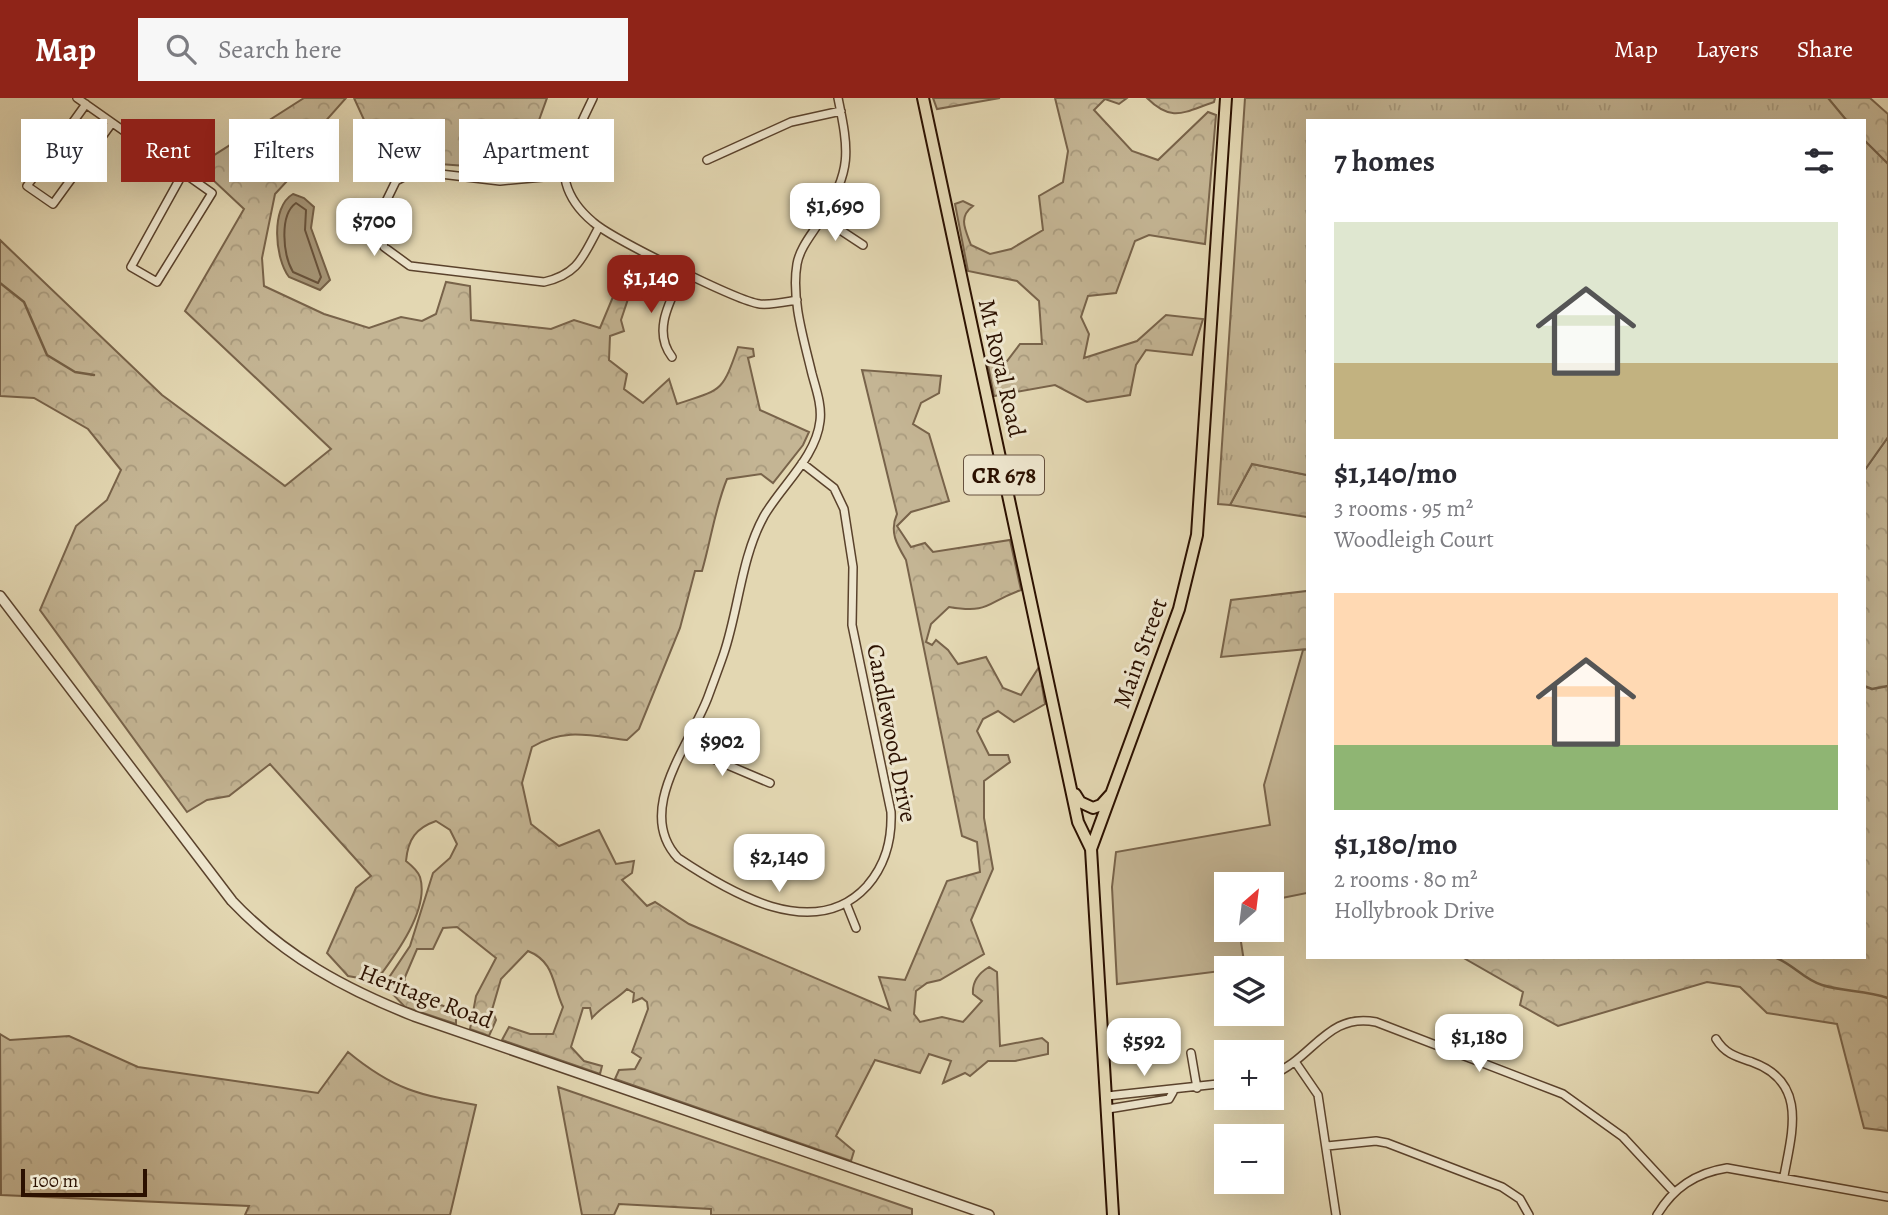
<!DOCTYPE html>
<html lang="en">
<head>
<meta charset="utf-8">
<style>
  :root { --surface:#fff; --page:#f7f7f7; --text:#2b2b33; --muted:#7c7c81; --accent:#8f2418 }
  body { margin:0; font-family:Alegreya,serif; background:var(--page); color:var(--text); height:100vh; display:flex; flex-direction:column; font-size:26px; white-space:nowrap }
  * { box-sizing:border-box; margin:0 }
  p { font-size:23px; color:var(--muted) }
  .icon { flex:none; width:38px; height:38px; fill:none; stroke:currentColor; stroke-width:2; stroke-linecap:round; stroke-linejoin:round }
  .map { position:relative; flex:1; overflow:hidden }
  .details { position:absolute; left:1306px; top:21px; width:560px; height:840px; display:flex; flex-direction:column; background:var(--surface); border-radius:0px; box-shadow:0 7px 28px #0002 }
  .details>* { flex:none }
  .guide { position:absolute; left:21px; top:21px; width:665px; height:63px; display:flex; gap:14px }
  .needle { width:46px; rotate:28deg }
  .tools { position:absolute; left:1214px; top:774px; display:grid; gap:14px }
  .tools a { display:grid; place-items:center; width:70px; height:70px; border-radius:0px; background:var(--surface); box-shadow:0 7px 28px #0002; font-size:35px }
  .scale { position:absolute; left:21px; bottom:18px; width:126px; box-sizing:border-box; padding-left:7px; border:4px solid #2c1100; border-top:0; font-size:19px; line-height:24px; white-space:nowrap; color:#2c1100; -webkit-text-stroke:5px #ede5cd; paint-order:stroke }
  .price { position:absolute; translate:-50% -60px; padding:0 16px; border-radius:14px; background:#fff; color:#222; font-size:23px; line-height:46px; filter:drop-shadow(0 2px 4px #0008) }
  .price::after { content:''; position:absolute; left:50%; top:42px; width:21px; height:16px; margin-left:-10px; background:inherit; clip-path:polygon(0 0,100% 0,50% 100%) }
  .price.selected { background:var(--accent); color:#fff }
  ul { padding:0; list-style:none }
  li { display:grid; align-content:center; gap:14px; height:371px; padding:0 28px }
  li span { display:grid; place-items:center; height:217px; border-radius:0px; color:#555 }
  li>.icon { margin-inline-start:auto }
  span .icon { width:126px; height:126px; fill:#fffc; stroke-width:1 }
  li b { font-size:30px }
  h2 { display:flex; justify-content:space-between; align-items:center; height:84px; padding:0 28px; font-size:30px }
  .chip { padding:0 24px; border-radius:0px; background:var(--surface); box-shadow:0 7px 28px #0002; font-size:24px; line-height:63px }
  .chip.selected { background:var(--accent); color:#fff }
  header { display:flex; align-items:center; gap:42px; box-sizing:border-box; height:98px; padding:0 35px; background:var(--accent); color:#fff }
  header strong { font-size:33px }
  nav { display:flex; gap:38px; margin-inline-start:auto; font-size:24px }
  .search { width:490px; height:63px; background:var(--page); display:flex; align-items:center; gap:18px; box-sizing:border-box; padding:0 24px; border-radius:0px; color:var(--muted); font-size:26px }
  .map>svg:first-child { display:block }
</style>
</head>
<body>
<header>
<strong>Map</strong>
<div class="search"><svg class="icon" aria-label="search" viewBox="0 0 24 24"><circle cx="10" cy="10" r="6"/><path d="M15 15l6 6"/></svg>Search here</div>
<nav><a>Map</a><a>Layers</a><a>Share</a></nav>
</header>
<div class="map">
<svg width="1888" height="1117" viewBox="0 0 1888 1117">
  <defs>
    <pattern id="forest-crowns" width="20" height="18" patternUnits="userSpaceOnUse" patternTransform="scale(1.75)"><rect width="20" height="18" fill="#c4b594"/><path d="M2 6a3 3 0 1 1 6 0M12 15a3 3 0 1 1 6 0" fill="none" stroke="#a99b7e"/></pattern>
    <pattern id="park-tufts" width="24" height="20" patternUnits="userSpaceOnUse" patternTransform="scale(1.75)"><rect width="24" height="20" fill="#c4b594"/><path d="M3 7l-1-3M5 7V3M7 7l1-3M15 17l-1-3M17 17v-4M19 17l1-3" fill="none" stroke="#a99b7e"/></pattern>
  </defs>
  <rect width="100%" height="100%" fill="#e3d7b2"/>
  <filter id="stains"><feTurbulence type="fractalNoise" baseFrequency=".00286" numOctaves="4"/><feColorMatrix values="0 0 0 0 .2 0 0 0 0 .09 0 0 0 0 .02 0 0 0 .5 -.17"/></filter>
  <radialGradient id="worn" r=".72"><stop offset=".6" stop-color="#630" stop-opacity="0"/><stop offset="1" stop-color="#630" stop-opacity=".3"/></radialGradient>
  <path fill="#c4b594" stroke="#78634a" stroke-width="2" d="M 1307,551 L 1307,795 L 1272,802 L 1272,786 L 1227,786 L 1227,831 L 1239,831 L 1245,870 L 1117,886 L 1112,789 L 1116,754 L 1270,727 L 1264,687 L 1303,552 Z"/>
  <path fill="url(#forest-crowns)" stroke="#78634a" stroke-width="2" d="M 304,0 L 346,0 L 322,27 L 301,68 L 275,96 L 262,160 L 264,188 L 324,216 L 369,230 L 401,219 L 422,223 L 436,216 L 446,184 L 470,188 L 471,222 L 551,231 L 574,222 L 600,230 L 630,158 L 647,166 L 644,172 L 635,169 L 625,191 L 630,195 L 621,222 L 624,233 L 610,238 L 609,262 L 627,276 L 624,291 L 643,305 L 669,281 L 677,306 C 723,291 722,294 738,249 L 753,251 L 754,258 L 748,260 L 760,312 L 809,334 L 803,347 L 773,385 L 761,376 L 727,381 C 715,410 711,442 702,473 L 695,473 L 680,530 L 639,631 L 627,642 C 592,638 564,629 532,649 L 522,685 L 531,726 L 559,748 L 599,732 L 616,766 L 634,763 L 632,775 L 622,782 L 647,808 L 655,804 L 689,826 L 890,912 L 879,879 L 905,882 L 947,783 L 980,774 L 977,744 L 962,738 L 906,462 C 897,447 889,434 897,416 L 862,272 L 941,278 L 939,295 L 921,305 L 913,326 L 929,336 L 949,403 L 911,414 L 897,428 L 911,449 L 925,445 L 933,454 L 1010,442 L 1021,492 C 986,504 991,516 949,509 L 931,526 L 926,544 L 932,547 L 936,542 L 948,552 L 958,566 L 986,559 L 1003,590 L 1021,597 L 1039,569 L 1045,606 L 1014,624 L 998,613 L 983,621 L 977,633 L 989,657 L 1008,657 L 1010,664 L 984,683 L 984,720 L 993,771 L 971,822 L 984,856 L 940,882 L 927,885 L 916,893 L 914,916 L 920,924 L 942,919 L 963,924 L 982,903 L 973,896 C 972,884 979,875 989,869 L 997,874 L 1000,948 L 1042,940 L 1048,945 L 1048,956 L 1015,963 L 988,963 L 970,978 L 965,975 L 943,985 L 951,963 L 929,956 L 920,975 L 875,962 L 836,1038 L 854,1053 L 851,1063 L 615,981 L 619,972 L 635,971 L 641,960 L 632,954 L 648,911 L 647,904 L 642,900 L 633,904 L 634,895 L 627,891 C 616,902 603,907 592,920 L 590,910 L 583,910 L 571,949 L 584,963 L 602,968 L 600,976 L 502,942 L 509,929 L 530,936 L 553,936 L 563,909 C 552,886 555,864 528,853 L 501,881 L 492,912 L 496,922 L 489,938 L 470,931 L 476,898 L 496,860 L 457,829 L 443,830 L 433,851 L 417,851 L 405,879 L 404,895 L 456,912 L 456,926 L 405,909 L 384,887 L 410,848 L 433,775 L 450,760 L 457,746 L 450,732 L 436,723 C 416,730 408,741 406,763 C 411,767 418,773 420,779 C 430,812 394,859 376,883 L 348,878 L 327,855 L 356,790 L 371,778 L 270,666 L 229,698 L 207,702 L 187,714 L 40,512 L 76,428 L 107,402 L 121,372 L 88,331 L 34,300 L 0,298 L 0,142 L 162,297 L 285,388 L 331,351 L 185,213 L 244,111 L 213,82 L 205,63 Z
    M 354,0 L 547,0 L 521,72 L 426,65 L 410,68 L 389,42 L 364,55 L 365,24 Z
    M 933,0 L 1000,0 L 937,11 Z
    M 1055,0 L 1127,0 L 1119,6 L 1105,1 L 1094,12 L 1132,53 L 1158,62 L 1208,14 L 1216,17 L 1205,146 L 1149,137 L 1135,143 L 1116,195 L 1088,198 L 1081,219 L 1089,236 L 1084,260 L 1137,243 L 1166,217 L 1203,221 L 1192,257 L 1146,252 L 1136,267 L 1130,297 L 1087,304 L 1055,287 L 994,298 L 988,267 L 1007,263 L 1020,246 L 1042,246 L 1039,203 L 1017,183 L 968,173 L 955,106 L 963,103 L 973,108 C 958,119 965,131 971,147 L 990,156 L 1011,151 L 1043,132 L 1039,98 L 1063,84 L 1068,53 Z
    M 1147,0 L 1215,0 L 1214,4 C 1184,14 1172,25 1147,0 Z
    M 1828,0 L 1870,0 L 1888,16 L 1888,66 L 1864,42 L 1864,23 L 1847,23 Z
    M 1888,339 L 1888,1033 L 1864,1030 L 1837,926 L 1767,915 L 1740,889 L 1707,884 L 1558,928 L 1520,907 L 1523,894 L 1462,859 L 1864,859 L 1864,373 Z
    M 1252,366 L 1307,377 L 1307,419 L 1230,407 Z
    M 1307,493 L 1307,551 L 1221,559 L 1231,502 Z
    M 0,936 L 10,942 L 69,938 L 138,969 L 318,995 L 348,954 C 394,992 419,997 476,1007 L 450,1117 L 245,1117 L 249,1108 L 1,1097 Z
    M 558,989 L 912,1111 L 912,1117 L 711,1117 L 711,1111 L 619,1106 L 614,1117 L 582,1117 Z"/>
  <path fill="url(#park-tufts)" stroke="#78634a" stroke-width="2" d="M 1245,0 L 1828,0 L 1847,23 L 1307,23 L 1307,377 L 1252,366 L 1230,407 L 1218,406 Z
    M 1864,42 L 1888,66 L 1888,339 L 1864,373 Z"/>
  <path fill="#a59475" stroke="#756046" stroke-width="2" d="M 293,96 L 304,100 L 314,109 L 311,130 L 330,182 L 320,192 L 289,179 C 275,161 270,109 293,96 Z"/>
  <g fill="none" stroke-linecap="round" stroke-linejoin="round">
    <path stroke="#68523a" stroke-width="2" d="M 296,105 L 306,112 L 305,132 L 321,179 L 318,185 L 293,174 C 283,157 279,117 296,105 Z"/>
    <path stroke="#756046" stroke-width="2.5" d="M 0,185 L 24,204 L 47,257 L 75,274 L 94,277
      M 1864,588 L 1872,591 L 1888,588
      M 1774,859 C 1792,865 1804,882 1822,887 C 1844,894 1866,892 1888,900"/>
    <g stroke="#5a422c" stroke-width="10">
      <path id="minor" d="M 77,0 L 212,95 L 157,184 L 131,169 L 183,75
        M 593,0 C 584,19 560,65 566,85 C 570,100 581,114 593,124 C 611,140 737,203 760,206 C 772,207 785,204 797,202
        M 86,6 L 27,88 L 53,106 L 112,25
        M 707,62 L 791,24 L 841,13
        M 565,77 L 500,83 L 415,73 L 396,83 L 377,122 L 384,149 L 410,168 L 544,184 C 579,176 583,158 599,129
        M 822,120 L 863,147
        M 672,259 C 651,232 672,200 684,173
        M 802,365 L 834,390 L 844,411 L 853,469 L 852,527 L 891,714 C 892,742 886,766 867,788 C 814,846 729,794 678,760 C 634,713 690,647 708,599 C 713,585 719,570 724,555 C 739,510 741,460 764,418 C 782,387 816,359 820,323 C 822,307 816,291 812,276 C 804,242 791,201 797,166 C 800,149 813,135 822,120 C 852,73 849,53 838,0
        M 685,649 L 770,685
        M 846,805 L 856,830
        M 1716,941 C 1725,956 1737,959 1752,964 C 1808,984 1792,1034 1784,1078
        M 1191,955 L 1197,990
        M 1296,965 L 1318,997 L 1336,1117
        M 1272,977 C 1313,960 1328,914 1376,924 L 1563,996 L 1623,1039 L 1674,1094
        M 1107,998 L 1227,985
        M 1108,1011 L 1169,1001 L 1173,994
        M 1327,1048 L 1376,1043 L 1387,1045 L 1502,1089 L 1520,1101 L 1529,1117
        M 1657,1117 C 1673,1090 1695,1075 1727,1070 L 1888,1099"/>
    </g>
    <g stroke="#5a422c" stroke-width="12">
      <path id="tertiary" d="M 0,498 L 232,803 C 284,858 345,891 414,918 L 989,1117"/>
    </g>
    <g stroke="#2c1100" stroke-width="14">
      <path id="primary" d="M 923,0 L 1078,724 L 1091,751
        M 1075,696 L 1080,704 L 1093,710 L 1101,707 L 1110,697
        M 1113,1117 L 1091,751 L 1179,511 L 1197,437 L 1226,0"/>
    </g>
    <use href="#minor" stroke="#ede5cd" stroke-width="7"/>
    <use href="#tertiary" stroke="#ede5cd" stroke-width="9"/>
    <use href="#primary" stroke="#e3d7b2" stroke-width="10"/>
  </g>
  <g text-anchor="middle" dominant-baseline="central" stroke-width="6" stroke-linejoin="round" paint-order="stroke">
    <rect fill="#ede5cd" stroke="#66513e" stroke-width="2" x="964" y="357.5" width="80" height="39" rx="5"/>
    <g font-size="23" font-weight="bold" fill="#2c1100">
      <text x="1004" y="377">CR 678</text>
    </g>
    <g font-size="24" fill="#2c1100" stroke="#ede5cd">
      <text transform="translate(1002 270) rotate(77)">Mt Royal Road</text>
      <text transform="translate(1140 555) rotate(-70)">Main Street</text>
      <text transform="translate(892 635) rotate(79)">Candlewood Drive</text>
      <text transform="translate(426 898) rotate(21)">Heritage Road</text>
    </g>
  </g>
  <rect width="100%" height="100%" filter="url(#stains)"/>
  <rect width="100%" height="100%" fill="url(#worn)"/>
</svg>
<div class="tools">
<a><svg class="needle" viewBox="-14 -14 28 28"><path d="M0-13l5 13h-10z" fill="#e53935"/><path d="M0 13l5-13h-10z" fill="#7c7c81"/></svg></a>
<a><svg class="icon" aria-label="layers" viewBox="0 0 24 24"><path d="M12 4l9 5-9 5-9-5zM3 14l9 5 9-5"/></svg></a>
<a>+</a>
<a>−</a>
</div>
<div class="scale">100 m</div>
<b class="price" style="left:835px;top:145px">$1,690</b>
<b class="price" style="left:374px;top:160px">$700</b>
<b class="price selected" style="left:651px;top:217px">$1,140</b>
<b class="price" style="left:722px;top:680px">$902</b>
<b class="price" style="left:779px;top:796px">$2,140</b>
<b class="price" style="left:1479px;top:976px">$1,180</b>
<b class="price" style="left:1144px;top:980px">$592</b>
<div class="guide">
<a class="chip">Buy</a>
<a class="chip selected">Rent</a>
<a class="chip">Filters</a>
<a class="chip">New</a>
<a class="chip">Apartment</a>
</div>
<section class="details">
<h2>7 homes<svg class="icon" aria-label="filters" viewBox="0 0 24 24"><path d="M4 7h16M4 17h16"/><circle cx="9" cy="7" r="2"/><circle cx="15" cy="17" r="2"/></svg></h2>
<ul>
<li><span style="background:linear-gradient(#dfe7d0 65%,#c2b280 0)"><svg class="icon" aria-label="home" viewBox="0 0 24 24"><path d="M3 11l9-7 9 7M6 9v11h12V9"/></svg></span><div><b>$1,140/mo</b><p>3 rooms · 95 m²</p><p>Woodleigh Court</p></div></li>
<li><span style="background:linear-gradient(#ffd9b3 70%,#8fb573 0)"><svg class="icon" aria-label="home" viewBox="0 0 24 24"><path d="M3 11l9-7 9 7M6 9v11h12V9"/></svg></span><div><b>$1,180/mo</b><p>2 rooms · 80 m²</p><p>Hollybrook Drive</p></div></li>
</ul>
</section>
</div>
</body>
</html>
